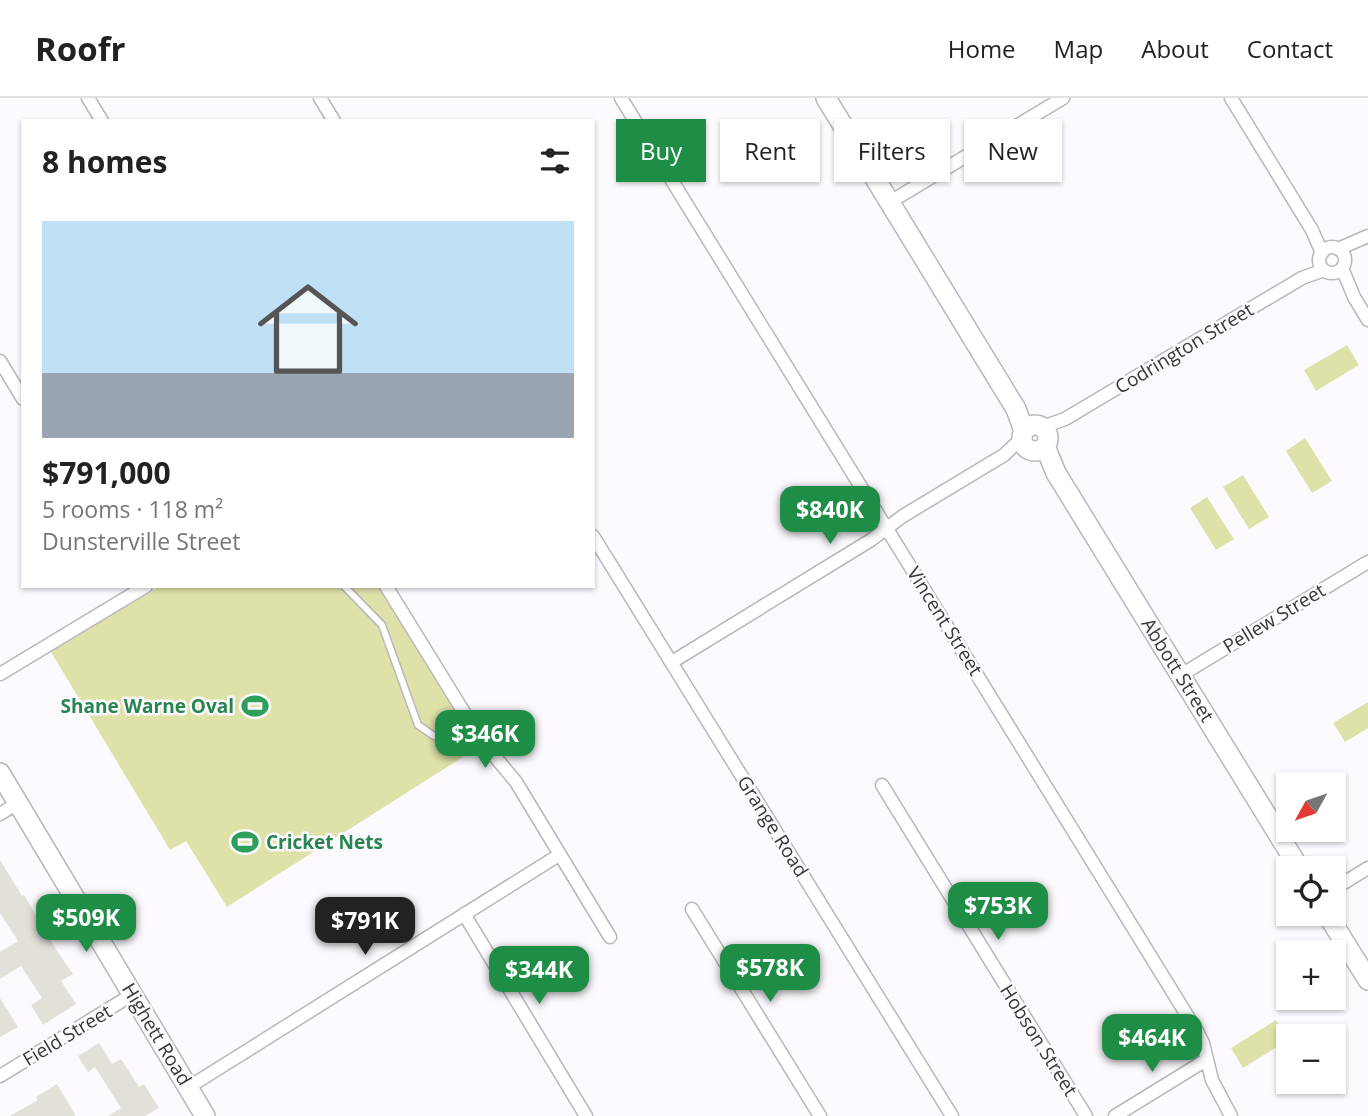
<!DOCTYPE html>
<html lang="en">
<head>
<meta charset="utf-8">
<style>
  :root { --surface:#fff; --page:#f6f6f6; --text:#222; --muted:#767676; --line:#e0e0e0; --accent:#1e8e47 }
  body { margin:0; font-family:"Open Sans",sans-serif; background:var(--page); color:var(--text); height:100vh; display:flex; flex-direction:column; font-size:26px; white-space:nowrap }
  * { box-sizing:border-box; margin:0 }
  p { font-size:23px; color:var(--muted) }
  .icon { flex:none; width:38px; height:38px; fill:none; stroke:currentColor; stroke-width:2; stroke-linecap:round; stroke-linejoin:round }
  .map { position:relative; flex:1; overflow:hidden }
  .drawer { position:absolute; left:21px; top:21px; width:574px; height:469px; display:flex; flex-direction:column; background:var(--surface); border-radius:0px; box-shadow:0 2px 5px #0004 }
  .drawer>* { flex:none }
  .guide { position:absolute; left:616px; top:21px; width:646px; height:63px; display:flex; gap:14px }
  .needle { width:46px; rotate:230deg }
  .tools { position:absolute; left:1276px; top:674px; display:grid; gap:14px }
  .tools a { display:grid; place-items:center; width:70px; height:70px; border-radius:0px; background:var(--surface); box-shadow:0 2px 5px #0004; font-size:35px }
  .price { position:absolute; translate:-50% -60px; padding:0 16px; border-radius:14px; background:var(--accent); color:#fff; font-size:23px; line-height:46px; filter:drop-shadow(0 2px 4px #0008) }
  .price::after { content:''; position:absolute; left:50%; top:42px; width:21px; height:16px; margin-left:-10px; background:inherit; clip-path:polygon(0 0,100% 0,50% 100%) }
  .price.current { background:#222; color:#fff }
  ul { padding:0; list-style:none }
  li { display:grid; align-content:center; gap:14px; height:371px; padding:0 21px }
  li span { display:grid; place-items:center; height:217px; border-radius:0px; color:#555 }
  li>.icon { margin-inline-start:auto }
  span .icon { width:126px; height:126px; fill:#fffc; stroke-width:1 }
  li b { font-size:30px }
  h2 { display:flex; justify-content:space-between; align-items:center; height:84px; padding:0 21px; font-size:30px }
  .chip { padding:0 24px; border-radius:0px; background:var(--surface); box-shadow:0 2px 5px #0004; font-size:24px; line-height:63px }
  .chip.current { background:var(--accent); color:#fff }
  header { display:flex; align-items:center; gap:42px; box-sizing:border-box; height:98px; padding:0 35px; background:var(--surface); border-bottom:2px solid var(--line) }
  header strong { font-size:33px }
  nav { display:flex; gap:38px; margin-inline-start:auto; font-size:24px }
  .map>svg:first-child { display:block }
</style>
</head>
<body>
<header>
<strong>Roofr</strong>
<nav><a>Home</a><a>Map</a><a>About</a><a>Contact</a></nav>
</header>
<div class="map">
<svg width="1368" height="1018" viewBox="0 0 1368 1018">
  <rect width="100%" height="100%" fill="#fcfafe"/>
  <path fill="#dfe2a8" d="M 1347,247 L 1359,267 L 1316,293 L 1304,272 Z
    M 1305,340 L 1332,383 L 1312,395 L 1286,353 Z
    M 1243,377 L 1269,419 L 1249,431 L 1223,389 Z
    M 1207,399 L 1234,441 L 1216,452 L 1190,410 Z
    M 160,488 L 378,488 L 477,650 L 227,809 L 186,743 L 170,752 L 51,554 Z
    M 1368,604 L 1368,630 L 1345,644 L 1333,625 Z
    M 1276,922 L 1288,942 L 1243,970 L 1231,950 Z"/>
  <path fill="#e3dfd9" d="M 0,762 L 22,798 L 24,797 L 57,853 L 73,876 L 61,883 L 76,906 L 43,927 L 31,907 L 42,900 L 21,868 L 0,881 L 0,854 L 18,843 L 0,815 Z
    M 0,900 L 18,929 L 0,939 Z
    M 99,945 L 112,966 L 121,961 L 139,989 L 144,986 L 159,1010 L 145,1018 L 108,1018 L 121,1010 L 95,969 L 88,974 L 78,958 Z
    M 57,986 L 76,1018 L 10,1018 L 38,1002 L 36,999 Z"/>
  <g fill="none" stroke-linecap="round" stroke-linejoin="round">
    <g stroke="#b9b6bd" stroke-width="9">
      <path id="lane" d="M 344,488 L 382,527 L 418,627 L 434,638 L 459,635 L 473,629"/>
    </g>
    <g stroke="#b9b6bd" stroke-width="15">
      <path id="street" d="M 88,0 L 102,23
        M 320,0 L 334,23
        M 621,0 L 1198,935 L 1203,945 L 1212,982 L 1231,1018
        M 1231,0 L 1312,132 L 1322,155
        M 890,104 L 1063,0
        M1319 162a13 13 0 1 1 26 0a13 13 0 1 1-26 0Z
        M 1338,151 L 1368,138
        M 1342,170 L 1354,199 L 1368,222
        M 0,263 L 23,301
        M 1042,329 L 1065,321 L 1302,180 L 1324,172
        M 593,438 L 952,1018
        M 386,488 L 473,629 L 487,649 L 516,684 L 610,839
        M 672,564 L 871,442 L 903,418 L 1004,357 L 1022,340
        M 0,576 L 146,488
        M 1181,577 L 1368,464
        M 882,687 L 1086,1018
        M 0,716 L 18,705
        M 1334,791 L 1368,770
        M 692,811 L 820,1018
        M 464,816 L 586,1018
        M 0,978 L 133,896
        M 189,989 L 559,757
        M 1115,1018 L 1206,962"/>
    </g>
    <g stroke="#b9b6bd" stroke-width="22">
      <path id="secondary" d="M 826,0 L 1016,311 L 1024,333
        M1022 340a13 13 0 1 1 26 0a13 13 0 1 1-26 0Z
        M 1045,348 L 1056,375 L 1299,770
        M 0,675 L 205,1018
        M 1327,816 L 1368,882"/>
    </g>
    <use href="#lane" stroke="#fff" stroke-width="6"/>
    <use href="#street" stroke="#fff" stroke-width="12"/>
    <use href="#secondary" stroke="#fff" stroke-width="19"/>
  </g>
  <defs>
    <g id="stadium-bare" transform="scale(2.1)"><path d="M0-5a6.5 5 0 1 0 0 10a6.5 5 0 1 0 0-10ZM-3.5-1.8h7v3.6h-7Z" fill="#2e9e5b" stroke="#fcfafe" stroke-width="2.5" paint-order="stroke"/></g>
  </defs>
  <g fill-rule="evenodd">
    <use href="#stadium-bare" x="255" y="608"/>
    <use href="#stadium-bare" x="245" y="744"/>
  </g>
  <g text-anchor="middle" dominant-baseline="central" stroke-width="5" stroke-linejoin="round" paint-order="stroke">
    <g font-size="19" fill="#38373a" stroke="#fcfafe">
      <text transform="translate(1184 250) rotate(-31)">Codrington Street</text>
      <text transform="translate(1274 520) rotate(-31)">Pellew Street</text>
      <text transform="translate(945 523) rotate(58)">Vincent Street</text>
      <text transform="translate(1178 572) rotate(58)">Abbott Street</text>
      <text transform="translate(773 728) rotate(58)">Grange Road</text>
      <text transform="translate(157 936) rotate(59)">Highett Road</text>
      <text transform="translate(67 937) rotate(-31)">Field Street</text>
      <text transform="translate(1039 942) rotate(58)">Hobson Street</text>
    </g>
    <g font-size="19" font-weight="bold" fill="#27864d" stroke="#fcfafe" text-anchor="end">
      <text x="234" y="608">Shane Warne Oval</text>
      <text x="266" y="744" text-anchor="start">Cricket Nets</text>
    </g>
  </g>
</svg>
<div class="tools">
<a><svg class="needle" viewBox="-14 -14 28 28"><path d="M0-13l5 13h-10z" fill="#e53935"/><path d="M0 13l5-13h-10z" fill="#767676"/></svg></a>
<a><svg class="icon" aria-label="locate" viewBox="0 0 24 24"><circle cx="12" cy="12" r="6"/><path d="M12 2v4M12 18v4M2 12h4M18 12h4"/></svg></a>
<a>+</a>
<a>−</a>
</div>
<b class="price" style="left:830px;top:448px">$840K</b>
<b class="price" style="left:485px;top:672px">$346K</b>
<b class="price" style="left:998px;top:844px">$753K</b>
<b class="price" style="left:86px;top:856px">$509K</b>
<b class="price current" style="left:365px;top:859px">$791K</b>
<b class="price" style="left:770px;top:906px">$578K</b>
<b class="price" style="left:539px;top:908px">$344K</b>
<b class="price" style="left:1152px;top:976px">$464K</b>
<div class="guide">
<a class="chip current">Buy</a>
<a class="chip">Rent</a>
<a class="chip">Filters</a>
<a class="chip">New</a>
</div>
<section class="drawer">
<h2>8 homes<svg class="icon" aria-label="filters" viewBox="0 0 24 24"><path d="M4 7h16M4 17h16"/><circle cx="9" cy="7" r="2"/><circle cx="15" cy="17" r="2"/></svg></h2>
<ul>
<li><span style="background:linear-gradient(#bfe0f5 70%,#9aa5b1 0)"><svg class="icon" aria-label="home" viewBox="0 0 24 24"><path d="M3 11l9-7 9 7M6 9v11h12V9"/></svg></span><div><b>$791,000</b><p>5 rooms · 118 m²</p><p>Dunsterville Street</p></div></li>
</ul>
</section>
</div>
</body>
</html>
